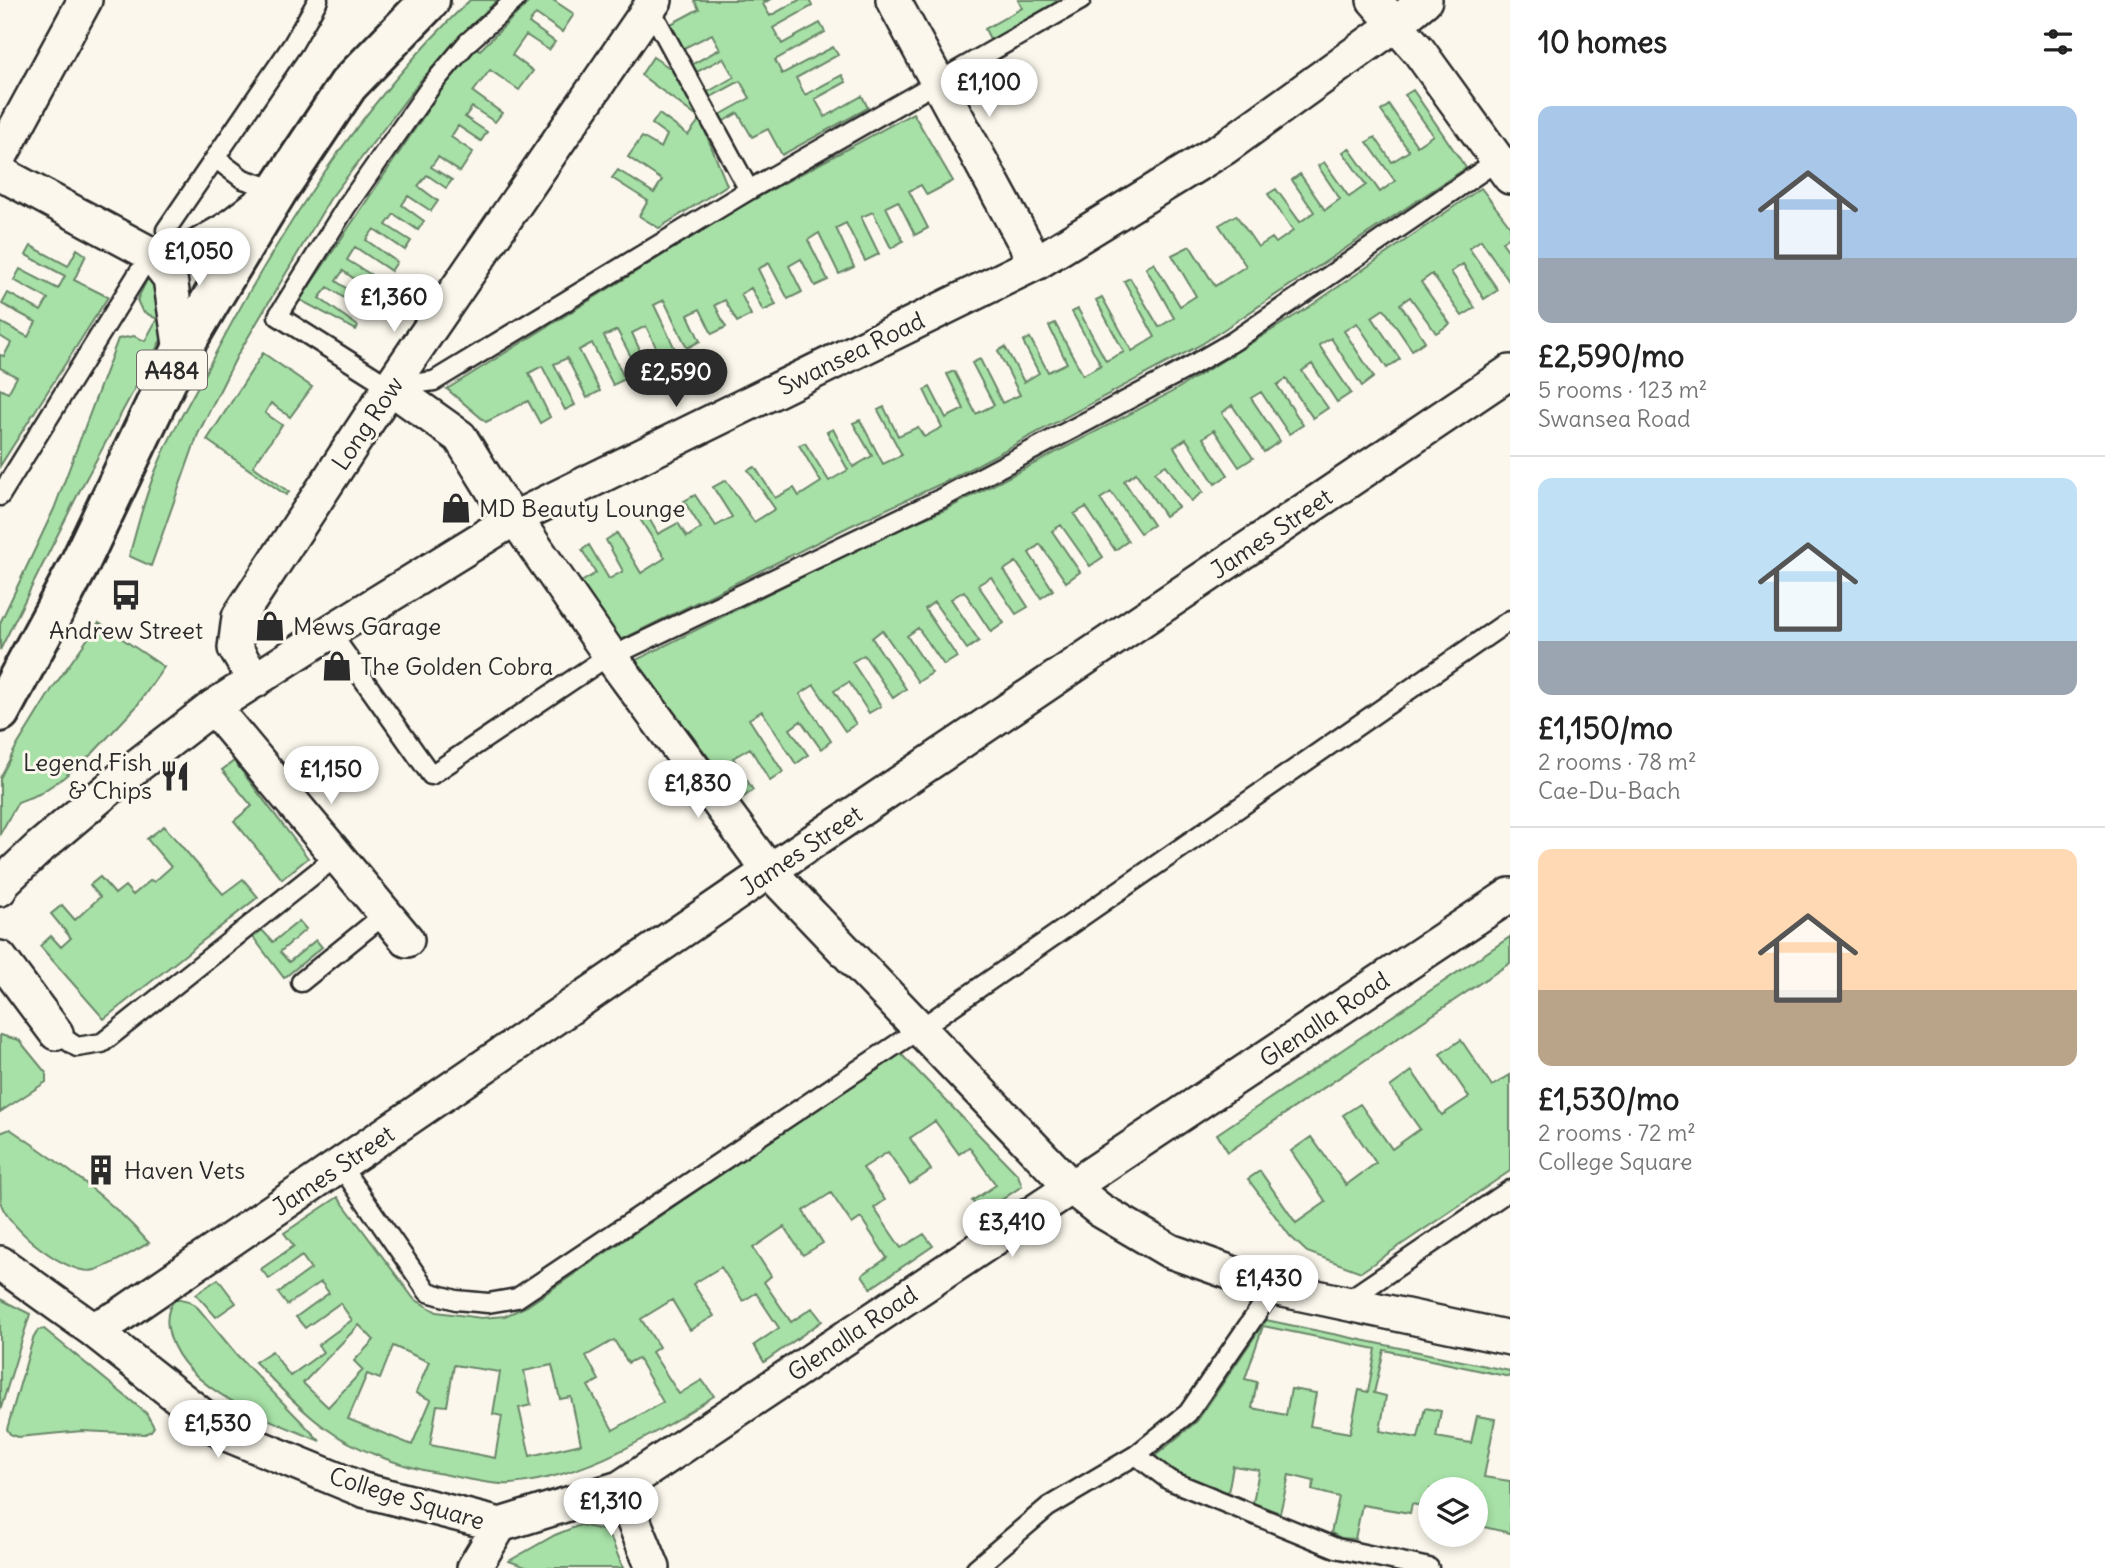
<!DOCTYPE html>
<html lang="en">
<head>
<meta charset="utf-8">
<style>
  :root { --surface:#fff; --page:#f2f2f2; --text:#222; --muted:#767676; --line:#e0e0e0; --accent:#2b2b2b }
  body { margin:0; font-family:Delius,sans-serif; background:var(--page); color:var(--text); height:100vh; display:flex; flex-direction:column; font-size:26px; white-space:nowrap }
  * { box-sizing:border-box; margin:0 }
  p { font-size:23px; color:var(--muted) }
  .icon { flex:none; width:38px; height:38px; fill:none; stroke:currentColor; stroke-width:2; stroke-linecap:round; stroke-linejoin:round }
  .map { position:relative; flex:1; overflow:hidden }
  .panel { display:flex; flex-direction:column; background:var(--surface); width:595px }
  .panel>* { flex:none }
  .fabs { position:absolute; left:1418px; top:1477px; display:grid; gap:14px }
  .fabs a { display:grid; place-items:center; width:70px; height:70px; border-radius:50%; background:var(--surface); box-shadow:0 4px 10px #0003; font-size:35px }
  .price { position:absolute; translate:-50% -60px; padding:0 16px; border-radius:24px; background:#fff; color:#222; font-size:23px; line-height:46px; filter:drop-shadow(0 2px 4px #0008) }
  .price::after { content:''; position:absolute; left:50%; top:42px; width:21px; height:16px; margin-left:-10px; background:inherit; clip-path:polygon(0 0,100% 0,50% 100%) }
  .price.active { background:var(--accent); color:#fff }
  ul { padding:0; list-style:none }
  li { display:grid; align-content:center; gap:14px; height:371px; padding:0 28px }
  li+li { border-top:2px solid var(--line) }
  li span { display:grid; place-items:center; height:217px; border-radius:14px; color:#555 }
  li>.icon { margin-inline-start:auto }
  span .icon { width:126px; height:126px; fill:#fffc; stroke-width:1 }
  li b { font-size:30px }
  h2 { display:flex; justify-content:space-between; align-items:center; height:84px; padding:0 28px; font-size:30px }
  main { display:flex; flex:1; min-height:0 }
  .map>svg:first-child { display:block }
</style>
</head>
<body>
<main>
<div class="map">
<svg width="1510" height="1568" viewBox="0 0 1510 1568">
  <rect width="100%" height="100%" fill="#fbf7ec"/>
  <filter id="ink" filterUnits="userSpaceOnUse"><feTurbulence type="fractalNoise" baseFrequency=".0143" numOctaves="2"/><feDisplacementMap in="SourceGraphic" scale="14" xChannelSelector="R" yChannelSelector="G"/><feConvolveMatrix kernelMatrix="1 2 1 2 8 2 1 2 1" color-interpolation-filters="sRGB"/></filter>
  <g filter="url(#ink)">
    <path fill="#a7e1a7" stroke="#698669" stroke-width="2" fill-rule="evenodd" d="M 470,0 L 497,0 L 421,80 L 330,199 L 237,356 L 198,434 L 151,566 L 129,556 C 138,526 145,494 158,465 C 170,434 188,405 204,375 C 274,240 359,105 470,0 Z
      M 531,0 L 553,0 L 574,14 L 562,32 L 536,14 L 529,23 L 555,42 L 549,50 L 526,35 L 512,55 L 533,71 L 519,90 L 490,70 L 473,92 L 502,113 L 495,122 L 472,107 L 465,117 L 487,132 L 481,141 L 458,126 L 451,137 L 473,152 L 460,172 L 438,157 L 431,167 L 452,180 L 446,188 L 427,175 L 418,186 L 438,201 L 431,211 L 408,196 L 402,205 L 424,221 L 418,230 L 394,214 L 386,225 L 411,241 L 405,250 L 374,229 L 366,240 L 397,262 L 391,271 L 355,247 L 347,260 L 383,282 L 376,294 L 343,271 L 336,281 L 368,304 L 363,311 L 328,287 L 319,298 L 358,326 L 356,330 L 300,300 L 458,65 L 474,47 L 480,50 Z
      M 694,0 L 769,0 L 763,4 L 770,16 L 799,0 L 809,0 L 812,6 L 773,28 L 782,44 L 820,23 L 825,32 L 775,60 L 782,74 L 833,47 L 838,55 L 796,78 L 805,95 L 842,75 L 846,82 L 815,99 L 825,117 L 862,96 L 868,108 L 782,155 L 768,129 L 752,137 L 738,113 L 722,122 L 718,116 L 750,98 L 740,81 L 709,98 L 706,93 L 734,77 L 723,58 L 695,73 L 691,65 L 720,49 L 712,34 L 682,49 L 669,25 L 699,9 Z
      M 1018,0 L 1063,0 L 991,41 L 985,29 L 1022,8 Z
      M 653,57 L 673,70 L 700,119 L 727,185 L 659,228 L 639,216 L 648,201 L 612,178 L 618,170 L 654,193 L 662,180 L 628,157 L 642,137 L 661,148 L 667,135 L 652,124 L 659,114 L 688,135 L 700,119 L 641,75 Z
      M 1413,90 L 1466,168 L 1202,344 L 947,481 L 850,526 L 619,641 L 581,582 L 596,573 L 582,550 L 589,545 L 609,579 L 623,571 L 606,540 L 617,533 L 641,573 L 665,558 L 640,519 L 647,515 L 658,534 L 678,523 L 687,537 L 701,528 L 684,501 L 695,495 L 716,526 L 732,517 L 713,487 L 726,480 L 754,522 L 775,509 L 748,470 L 755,467 L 775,498 L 794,488 L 799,496 L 821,482 L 799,445 L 805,443 L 829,481 L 848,470 L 827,432 L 833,429 L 853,467 L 872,456 L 853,423 L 860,420 L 883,464 L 902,455 L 878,410 L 884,407 L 898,436 L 918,427 L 924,437 L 942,427 L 924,390 L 930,387 L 946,418 L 964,409 L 947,374 L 954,371 L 976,414 L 994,405 L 972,363 L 980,359 L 1002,403 L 1020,395 L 998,351 L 1005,347 L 1024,382 L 1039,373 L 1023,342 L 1030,338 L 1048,372 L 1067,363 L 1049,326 L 1055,323 L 1083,375 L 1101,365 L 1072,312 L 1078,309 L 1106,361 L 1124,352 L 1096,300 L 1102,297 L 1132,351 L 1155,337 L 1124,281 L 1130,278 L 1159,327 L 1174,318 L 1146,268 L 1154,263 L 1180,306 L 1196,296 L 1172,255 L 1190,246 L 1215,286 L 1246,266 L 1219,225 L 1236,215 L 1258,247 L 1272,238 L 1276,243 L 1293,231 L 1268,194 L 1276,189 L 1300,222 L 1314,212 L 1292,180 L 1300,174 L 1325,210 L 1340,199 L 1318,166 L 1324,162 L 1349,197 L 1366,185 L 1343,152 L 1349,148 L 1380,192 L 1395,181 L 1367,142 L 1375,137 L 1392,162 L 1409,151 L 1381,111 L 1389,105 L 1417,146 L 1433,135 L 1405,95 Z
      M 913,113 L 953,181 L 927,195 L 921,185 L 909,191 L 928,228 L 915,235 L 898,201 L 886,207 L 903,241 L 891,248 L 873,212 L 861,217 L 879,254 L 865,261 L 846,223 L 836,228 L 854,267 L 839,274 L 819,233 L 808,240 L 828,280 L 815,286 L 801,259 L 789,266 L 802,292 L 788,299 L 769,263 L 758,269 L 776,305 L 763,311 L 751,288 L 741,294 L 751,315 L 737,322 L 725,300 L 715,305 L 726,327 L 712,334 L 700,309 L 688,315 L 700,341 L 687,348 L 664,300 L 654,305 L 677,353 L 662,360 L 646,326 L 632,333 L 648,368 L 639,372 L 617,330 L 604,336 L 625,379 L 613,385 L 592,343 L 579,350 L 600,391 L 587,398 L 567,358 L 554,364 L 575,405 L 565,410 L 542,366 L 529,373 L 550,417 L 540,423 L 528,401 L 486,422 L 447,389 L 740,207 Z
      M 1481,188 L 1510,226 L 1510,236 L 1502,242 L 1510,253 L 1510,283 L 1481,240 L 1469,248 L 1498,290 L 1484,299 L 1463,264 L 1451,272 L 1475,308 L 1462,316 L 1432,274 L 1421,282 L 1450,324 L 1436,333 L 1410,297 L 1400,304 L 1425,341 L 1412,350 L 1384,309 L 1372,317 L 1400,359 L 1387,368 L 1357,323 L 1344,331 L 1374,377 L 1362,386 L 1331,338 L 1319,345 L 1351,393 L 1337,402 L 1312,364 L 1302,371 L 1328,408 L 1313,418 L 1286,379 L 1277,385 L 1303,425 L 1289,434 L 1261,392 L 1251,398 L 1280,441 L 1264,452 L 1232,405 L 1222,413 L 1253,458 L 1239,467 L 1214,430 L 1203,438 L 1228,475 L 1215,484 L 1186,439 L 1174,447 L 1203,492 L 1191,501 L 1166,465 L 1155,472 L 1178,507 L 1165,516 L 1136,473 L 1124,481 L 1153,525 L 1140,533 L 1111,492 L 1100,499 L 1128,541 L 1115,550 L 1086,507 L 1074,514 L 1103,557 L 1090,566 L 1061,525 L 1052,531 L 1080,572 L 1066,582 L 1040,544 L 1029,553 L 1053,590 L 1041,598 L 1016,562 L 1004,570 L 1028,607 L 1016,614 L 991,577 L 978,585 L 1004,623 L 991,632 L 964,591 L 951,599 L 979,641 L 967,649 L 934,602 L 925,609 L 957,657 L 944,665 L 918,628 L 907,636 L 932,673 L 918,682 L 882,630 L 872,638 L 906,689 L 893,698 L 864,655 L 852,662 L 881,706 L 869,713 L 849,682 L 834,691 L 856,724 L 845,731 L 814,685 L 800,694 L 831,741 L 821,749 L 801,721 L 790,729 L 808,755 L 796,764 L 762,711 L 749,719 L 783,772 L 770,781 L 750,748 L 733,758 L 753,790 L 741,799 L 634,661 L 890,533 L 947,509 L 1172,392 L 1309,307 Z
      M 31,246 L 68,266 L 77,249 L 86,255 L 74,280 L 108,297 L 0,466 L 0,389 L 8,393 L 17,377 L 0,368 L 0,355 L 4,356 L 11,343 L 0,336 L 0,322 L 28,337 L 36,322 L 2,304 L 8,293 L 41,311 L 48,299 L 14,280 L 20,269 L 58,289 L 65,276 L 26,255 Z
      M 152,277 L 167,319 L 162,338 L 80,490 L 0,650 L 0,623 L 54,509 L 118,339 L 134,336 L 145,341 L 157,319 L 142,311 L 137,300 L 148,278 Z
      M 263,353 L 312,387 L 290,417 L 271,403 L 265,413 L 282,425 L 253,466 L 289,492 L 286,495 L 207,440 Z
      M 99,623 L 164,667 L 136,707 L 93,753 L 63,778 L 39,794 L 18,802 L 0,834 L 0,778 L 15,749 L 52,689 Z
      M 234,761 L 308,858 L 282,879 L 234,821 L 252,806 L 222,770 Z
      M 164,826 L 223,894 L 243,879 L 258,897 L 104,1019 L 40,946 L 51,936 L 61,947 L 71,938 L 51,914 L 62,905 L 75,920 L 100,897 L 90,885 L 100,877 L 115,894 L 125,886 L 133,895 L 151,880 L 154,882 L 171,867 L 147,839 Z
      M 299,921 L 306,929 L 280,952 L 289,962 L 316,940 L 322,947 L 284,978 L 253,937 L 262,930 L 273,942 Z
      M 1510,937 L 1510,963 L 1228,1152 L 1217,1134 Z
      M 0,1035 L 19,1040 L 46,1073 L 46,1082 L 0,1112 Z
      M 1461,1040 L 1492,1086 L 1510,1075 L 1510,1171 L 1361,1272 L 1307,1252 L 1290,1236 L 1248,1179 L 1260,1171 L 1296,1223 L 1326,1202 L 1291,1151 L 1311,1137 L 1346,1185 L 1376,1163 L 1343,1115 L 1360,1104 L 1392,1149 L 1420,1129 L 1390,1087 L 1412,1071 L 1442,1115 L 1469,1097 L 1440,1054 Z
      M 900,1053 L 1018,1175 L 1022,1186 L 982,1213 L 972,1201 L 996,1185 L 969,1147 L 959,1154 L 935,1121 L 910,1138 L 931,1170 L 910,1184 L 888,1152 L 863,1168 L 885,1200 L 874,1208 L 901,1248 L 924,1234 L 933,1246 L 871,1288 L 862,1275 L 887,1258 L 861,1218 L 852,1224 L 831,1193 L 803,1211 L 823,1243 L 803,1255 L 784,1227 L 753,1248 L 771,1276 L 764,1282 L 791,1322 L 812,1308 L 822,1321 L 764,1362 L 754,1345 L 779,1328 L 756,1293 L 743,1301 L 721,1267 L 693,1284 L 714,1316 L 690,1330 L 672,1300 L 641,1319 L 659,1347 L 652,1352 L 679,1394 L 702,1380 L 714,1396 C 652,1436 586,1477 511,1484 C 492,1486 457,1476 437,1473 C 400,1466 355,1450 324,1427 C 299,1409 277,1384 255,1362 L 272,1351 L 290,1376 L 323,1352 L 318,1345 L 352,1320 L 340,1303 L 305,1328 L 296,1317 L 329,1293 L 321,1282 L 287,1305 L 278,1293 L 311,1269 L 302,1256 L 269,1279 L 261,1269 L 294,1246 L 284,1233 L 338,1197 L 414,1299 L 437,1312 L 481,1318 L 505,1316 L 527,1306 ZM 359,1325 L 374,1340 L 354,1361 L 363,1370 L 328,1407 L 303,1383 ZM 614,1340 L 628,1363 L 638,1358 L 663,1402 L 613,1430 L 588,1386 L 599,1380 L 586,1356 ZM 393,1346 L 429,1362 L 416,1393 L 431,1400 L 412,1445 L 348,1419 L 367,1374 L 380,1379 ZM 454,1365 L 500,1372 L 493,1414 L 502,1416 L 495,1458 L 430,1445 L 437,1405 L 447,1406 ZM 552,1365 L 560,1399 L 571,1397 L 581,1444 L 530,1456 L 519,1408 L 531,1405 L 524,1371 Z
      M 10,1129 C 59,1162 110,1198 149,1243 C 132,1252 113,1265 95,1270 C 69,1278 9,1228 1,1204 C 0,1191 0,1150 0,1133 Z
      M 218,1279 L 236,1303 L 216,1317 L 196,1294 Z
      M 176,1298 L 189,1301 L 198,1308 L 237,1355 L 320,1441 C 270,1420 178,1389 168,1328 C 166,1316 168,1307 176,1298 Z
      M 0,1299 L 30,1314 L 0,1411 Z
      M 1266,1320 L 1510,1371 L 1510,1377 L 1384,1350 L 1374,1393 L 1386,1396 L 1380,1431 L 1418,1438 L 1425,1408 L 1441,1411 L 1436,1437 L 1471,1443 L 1477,1416 L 1495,1419 L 1484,1477 L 1510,1481 L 1510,1533 L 1475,1525 L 1475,1489 L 1430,1489 L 1430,1508 L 1412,1504 L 1410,1513 L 1362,1505 L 1355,1539 L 1341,1538 L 1331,1533 L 1339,1497 L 1312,1490 L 1314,1481 L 1289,1475 L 1280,1513 L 1253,1503 L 1259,1470 L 1233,1466 L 1228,1493 L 1185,1477 L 1154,1457 L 1197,1421 ZM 1263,1326 L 1376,1349 L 1368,1392 L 1359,1390 L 1350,1433 L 1310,1426 L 1316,1393 L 1291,1389 L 1286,1415 L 1252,1408 L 1257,1382 L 1245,1379 Z
      M 44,1329 L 146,1413 L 154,1427 L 151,1431 L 145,1434 L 82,1431 L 18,1437 L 10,1434 L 7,1429 L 33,1339 L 38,1330 Z
      M 580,1525 L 603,1530 L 612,1541 L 623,1568 L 528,1568 L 509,1561 L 555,1535 Z"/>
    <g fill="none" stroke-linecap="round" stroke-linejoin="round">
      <g stroke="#2b2b2b" stroke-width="23">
        <path id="service" d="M 515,0 L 468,42 L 431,86 L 346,207 L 278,316 L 390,387 L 434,381 L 749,190 L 1081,0
          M 650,8 L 749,190
          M 215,158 L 243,179 L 278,190
          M 166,230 L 293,44 L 318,0
          M 0,496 L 139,272
          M 330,632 L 431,775 L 596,664 L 940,499 L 1182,371 L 1234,341 L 1504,156
          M 301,982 L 385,914
          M 56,1033 L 77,1047 L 102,1043 L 337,856
          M 340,1165 L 428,1292 L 456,1300 L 488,1303 L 517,1298 L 921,1028 L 1510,620
          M 1344,1303 L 1510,1190
          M 1136,1455 L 1169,1480 L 1336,1548 L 1429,1568
          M 976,1568 L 1048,1507 L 1136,1455 L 1188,1413 L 1274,1288"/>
      </g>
      <g stroke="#2b2b2b" stroke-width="38">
        <path id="minor" d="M 893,0 L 1036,263
          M 1374,0 L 1419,51 L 1510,177
          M 0,157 L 85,0
          M 0,173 L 151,254 L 170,278 L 181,351
          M 151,254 L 188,252 L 226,230 L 270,196
          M 390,387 L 460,437 L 499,500 L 515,518 L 612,658 L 769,871 L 1071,1187 L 1100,1210 L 1170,1251 L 1274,1288 L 1510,1338
          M 255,681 L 235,648 L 239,617 L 390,387 L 655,0
          M 213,707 L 407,940
          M 0,889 L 2,883 L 40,847 L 129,772 L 213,707 L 330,632 L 515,518 L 1036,263 L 1224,148 L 1396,24 L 1425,0
          M 0,958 L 56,1033
          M 0,1263 L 92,1329 L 224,1433 L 363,1490 L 500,1525
          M 92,1329 L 118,1317 L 769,871 L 1510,372
          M 620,1488 L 653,1568
          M 474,1568 L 500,1525 L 620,1488 L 1510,895"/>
      </g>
      <g stroke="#2b2b2b" stroke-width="44">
        <path id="primary" d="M 0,712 L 77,569 L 181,351 L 211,300 L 278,190 L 348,85 L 430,0"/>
      </g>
      <use href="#service" stroke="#fbf7ec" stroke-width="18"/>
      <use href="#minor" stroke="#fbf7ec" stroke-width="33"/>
      <use href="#primary" stroke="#fbf7ec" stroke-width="38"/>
    </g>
  </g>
  <defs>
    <g id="shop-bare" transform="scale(2.415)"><path d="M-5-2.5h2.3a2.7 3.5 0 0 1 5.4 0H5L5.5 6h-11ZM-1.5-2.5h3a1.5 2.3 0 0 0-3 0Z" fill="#2b2b2b" stroke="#fbf7ec" stroke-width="2.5" paint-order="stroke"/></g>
    <g id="bus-bare" transform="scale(2.415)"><path d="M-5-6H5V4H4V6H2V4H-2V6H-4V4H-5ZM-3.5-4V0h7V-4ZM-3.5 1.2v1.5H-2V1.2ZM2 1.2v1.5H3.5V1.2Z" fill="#2b2b2b" stroke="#fbf7ec" stroke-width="2.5" paint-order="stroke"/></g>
    <g id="restaurant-bare" transform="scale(2.415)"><path d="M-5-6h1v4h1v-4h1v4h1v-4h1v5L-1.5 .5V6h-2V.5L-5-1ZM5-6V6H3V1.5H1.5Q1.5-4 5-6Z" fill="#2b2b2b" stroke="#fbf7ec" stroke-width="2.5" paint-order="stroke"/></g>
    <g id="building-bare" transform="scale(2.415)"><path d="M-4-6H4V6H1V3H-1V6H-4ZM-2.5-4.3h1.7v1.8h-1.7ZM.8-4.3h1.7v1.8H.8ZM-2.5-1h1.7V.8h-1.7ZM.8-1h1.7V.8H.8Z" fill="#2b2b2b" stroke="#fbf7ec" stroke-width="2.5" paint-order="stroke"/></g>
  </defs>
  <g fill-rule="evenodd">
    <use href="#shop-bare" x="456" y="508"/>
    <use href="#bus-bare" x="126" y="595"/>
    <use href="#shop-bare" x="270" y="626"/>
    <use href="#shop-bare" x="337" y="666"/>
    <use href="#restaurant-bare" x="175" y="776"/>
    <use href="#building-bare" x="101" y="1170"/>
  </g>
  <g text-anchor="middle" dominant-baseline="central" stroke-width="6" stroke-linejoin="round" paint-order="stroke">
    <rect fill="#fbf7ec" stroke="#696865" stroke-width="2" x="137" y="350.5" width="70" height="39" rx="5"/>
    <g font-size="23" font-weight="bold" fill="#2b2b2b">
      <text x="172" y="370">A484</text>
    </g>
    <g font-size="24" fill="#2b2b2b" stroke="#fbf7ec">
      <text transform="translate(851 353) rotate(-26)">Swansea Road</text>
      <text transform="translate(367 423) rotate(-56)">Long Row</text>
      <text transform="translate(1271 533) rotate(-34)">James Street</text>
      <text transform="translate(801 850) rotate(-34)">James Street</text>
      <text transform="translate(1324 1019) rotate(-34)">Glenalla Road</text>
      <text transform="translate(333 1170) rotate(-34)">James Street</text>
      <text transform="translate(852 1333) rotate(-34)">Glenalla Road</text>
      <text transform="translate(407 1498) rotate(17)">College Square</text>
    </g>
    <g font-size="24" fill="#2b2b2b" stroke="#fbf7ec" text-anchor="start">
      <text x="479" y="508">MD Beauty Lounge</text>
      <text x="293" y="626">Mews Garage</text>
      <text x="126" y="630" text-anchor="middle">Andrew Street</text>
      <text x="360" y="666">The Golden Cobra</text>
      <text x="152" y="762" text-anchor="end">Legend Fish<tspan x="152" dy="28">&amp; Chips</tspan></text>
      <text x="124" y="1170">Haven Vets</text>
    </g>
  </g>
</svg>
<div class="fabs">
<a><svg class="icon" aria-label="layers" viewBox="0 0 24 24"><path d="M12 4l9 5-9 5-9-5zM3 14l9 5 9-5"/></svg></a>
</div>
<b class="price" style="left:989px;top:119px">£1,100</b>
<b class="price" style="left:199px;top:288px">£1,050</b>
<b class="price" style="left:394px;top:334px">£1,360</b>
<b class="price active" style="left:676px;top:409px">£2,590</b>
<b class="price" style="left:331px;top:806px">£1,150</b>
<b class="price" style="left:698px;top:820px">£1,830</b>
<b class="price" style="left:1012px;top:1259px">£3,410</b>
<b class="price" style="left:1269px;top:1315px">£1,430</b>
<b class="price" style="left:218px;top:1460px">£1,530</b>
<b class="price" style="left:611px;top:1538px">£1,310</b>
</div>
<section class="panel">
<h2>10 homes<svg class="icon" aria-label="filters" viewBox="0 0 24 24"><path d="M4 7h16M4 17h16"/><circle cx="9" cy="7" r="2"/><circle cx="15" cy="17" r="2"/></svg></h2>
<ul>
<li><span style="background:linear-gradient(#a9c7e8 70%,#9aa5b1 0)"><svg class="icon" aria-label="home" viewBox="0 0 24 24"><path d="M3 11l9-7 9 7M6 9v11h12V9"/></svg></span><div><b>£2,590/mo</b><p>5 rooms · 123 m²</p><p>Swansea Road</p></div></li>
<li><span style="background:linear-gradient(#bfe0f5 75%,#9aa5b1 0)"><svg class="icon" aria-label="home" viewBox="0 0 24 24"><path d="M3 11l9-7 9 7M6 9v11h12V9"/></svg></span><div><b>£1,150/mo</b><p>2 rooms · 78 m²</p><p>Cae-Du-Bach</p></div></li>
<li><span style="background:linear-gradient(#ffd9b3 65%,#b9a48a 0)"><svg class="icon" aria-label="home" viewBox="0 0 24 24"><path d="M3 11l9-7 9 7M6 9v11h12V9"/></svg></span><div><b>£1,530/mo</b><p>2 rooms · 72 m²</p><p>College Square</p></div></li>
</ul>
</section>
</main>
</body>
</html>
